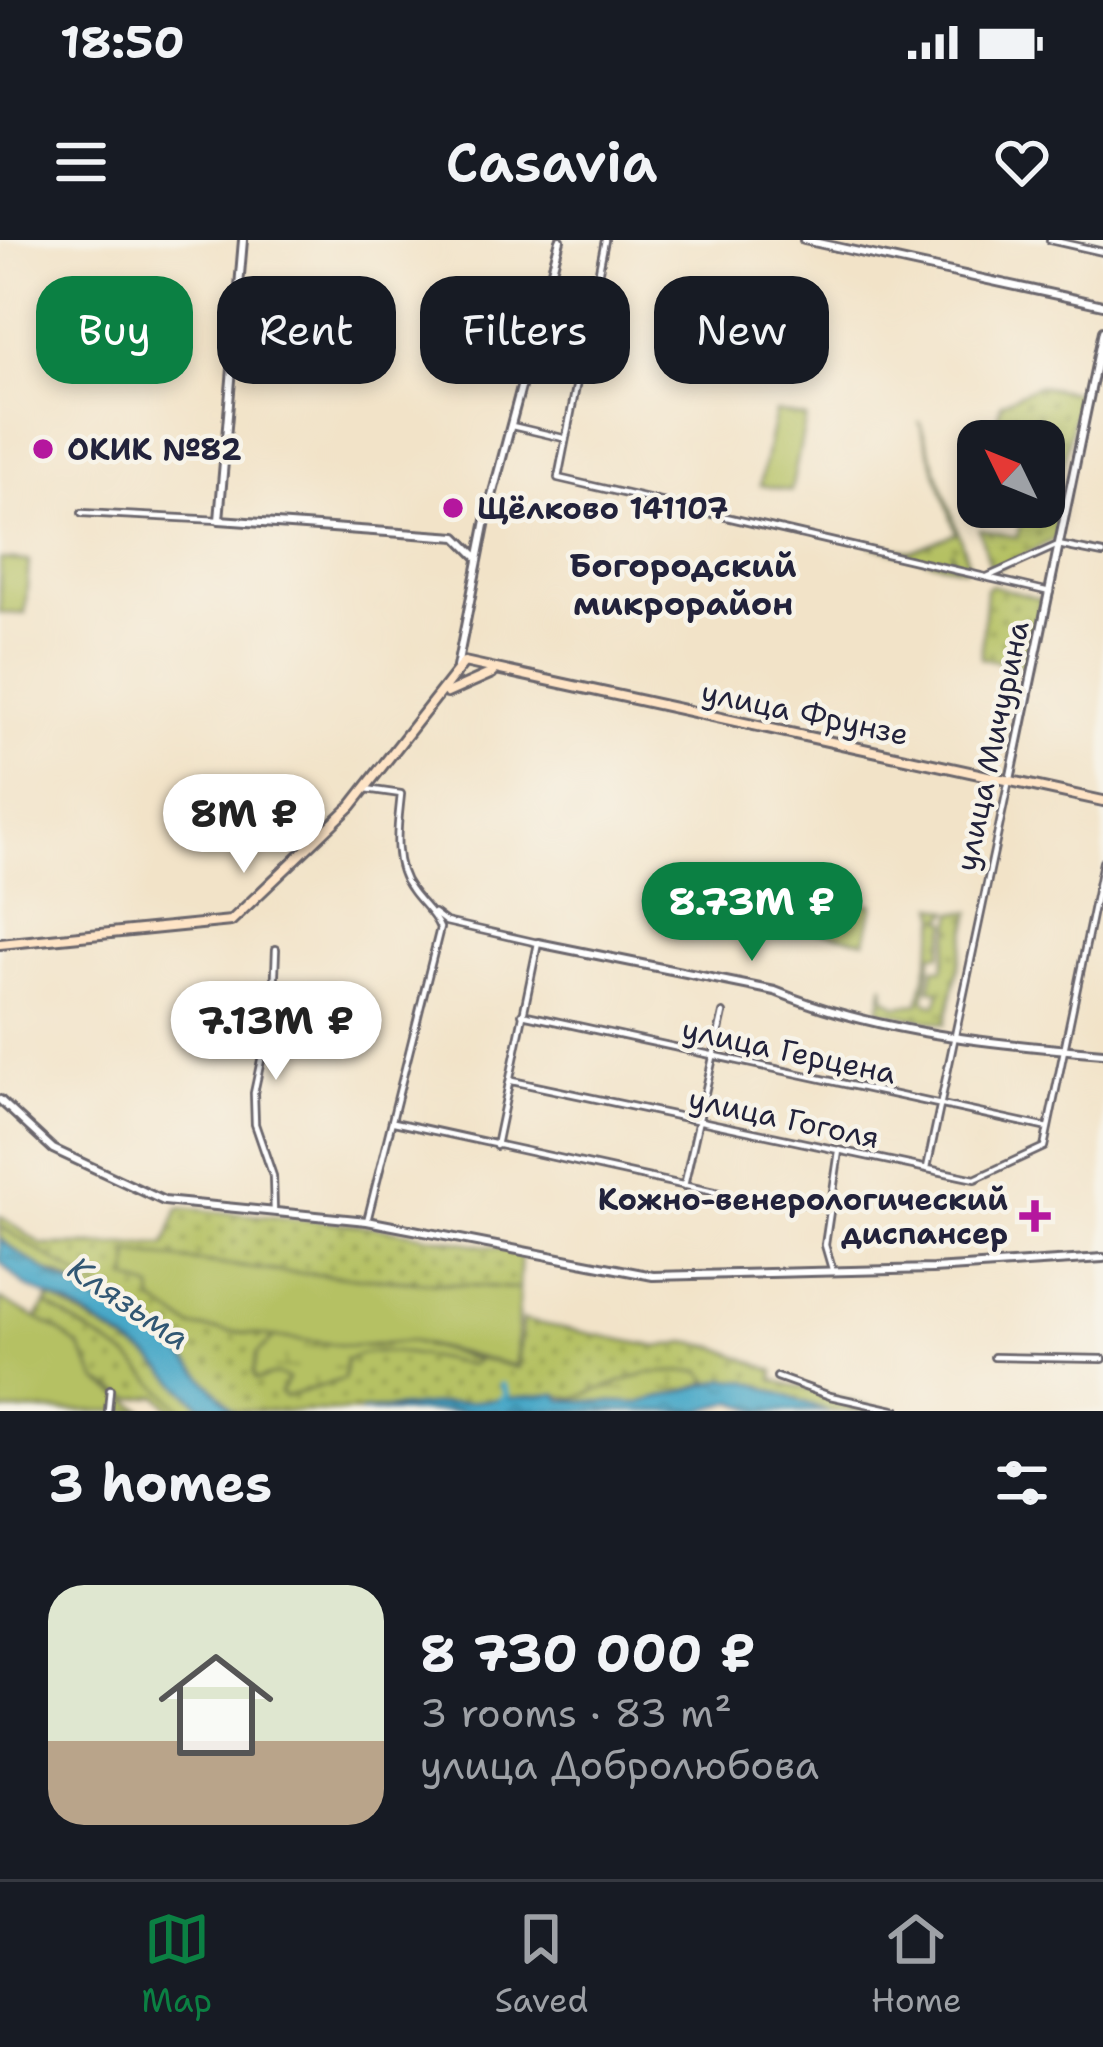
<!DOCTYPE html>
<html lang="en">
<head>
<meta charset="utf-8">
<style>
  :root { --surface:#171b24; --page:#20242c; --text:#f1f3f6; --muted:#9ea1a6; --line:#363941; --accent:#0b8043 }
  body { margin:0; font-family:"Shantell Sans",sans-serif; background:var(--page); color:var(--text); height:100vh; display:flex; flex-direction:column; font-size:45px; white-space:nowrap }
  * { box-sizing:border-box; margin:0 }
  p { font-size:39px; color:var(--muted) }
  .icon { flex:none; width:66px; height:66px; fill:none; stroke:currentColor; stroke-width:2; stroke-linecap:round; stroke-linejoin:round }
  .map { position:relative; height:1171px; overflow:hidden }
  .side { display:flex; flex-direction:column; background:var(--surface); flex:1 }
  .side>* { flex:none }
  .top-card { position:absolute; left:36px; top:36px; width:1032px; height:108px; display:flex; gap:24px }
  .needle { width:78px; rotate:313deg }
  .controls { position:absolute; left:957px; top:180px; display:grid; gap:24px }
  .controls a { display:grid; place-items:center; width:108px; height:108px; border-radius:24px; background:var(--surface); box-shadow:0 6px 18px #0003; font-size:60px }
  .price { position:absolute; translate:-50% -102px; padding:0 27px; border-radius:42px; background:#fff; color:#222; font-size:39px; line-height:78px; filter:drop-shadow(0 3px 6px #0008) }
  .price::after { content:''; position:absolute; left:50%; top:72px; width:36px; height:27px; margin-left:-18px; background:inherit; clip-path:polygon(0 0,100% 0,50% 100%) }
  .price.active { background:var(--accent); color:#fff }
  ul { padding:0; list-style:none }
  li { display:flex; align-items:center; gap:36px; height:300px; padding:0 48px }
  li span { display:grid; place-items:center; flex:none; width:336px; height:240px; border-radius:36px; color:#555 }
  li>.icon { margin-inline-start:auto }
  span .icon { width:144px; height:144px; fill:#fffc; stroke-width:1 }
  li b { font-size:51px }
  h2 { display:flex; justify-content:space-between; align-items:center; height:144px; padding:0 48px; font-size:51px }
  .tag { padding:0 42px; border-radius:36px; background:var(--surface); box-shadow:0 6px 18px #0003; font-size:42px; line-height:108px }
  .tag.active { background:var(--accent); color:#fff }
  .status { display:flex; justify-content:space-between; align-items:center; height:84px; padding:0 60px; background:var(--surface); direction:ltr }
  .status svg { height:33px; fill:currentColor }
  header { display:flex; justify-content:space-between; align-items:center; height:156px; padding:0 48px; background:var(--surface); font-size:54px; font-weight:600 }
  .dock { display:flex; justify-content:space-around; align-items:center; height:168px; border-top:3px solid var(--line); background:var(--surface); font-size:33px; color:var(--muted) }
  .dock a { display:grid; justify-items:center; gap:6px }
  .dock .active { color:var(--accent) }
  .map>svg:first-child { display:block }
</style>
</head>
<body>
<div class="status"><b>18:50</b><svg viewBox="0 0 49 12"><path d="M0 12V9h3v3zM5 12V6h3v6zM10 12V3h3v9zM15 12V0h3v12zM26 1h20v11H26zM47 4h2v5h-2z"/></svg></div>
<header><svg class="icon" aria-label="menu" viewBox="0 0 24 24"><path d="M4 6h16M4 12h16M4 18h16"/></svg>Casavia<svg class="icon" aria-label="heart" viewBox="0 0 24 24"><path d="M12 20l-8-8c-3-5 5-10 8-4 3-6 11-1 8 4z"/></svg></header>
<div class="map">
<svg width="1103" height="1171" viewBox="0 0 1103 1171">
  <defs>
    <pattern id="grass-dots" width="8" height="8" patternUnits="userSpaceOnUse" patternTransform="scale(3)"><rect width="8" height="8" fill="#b5c163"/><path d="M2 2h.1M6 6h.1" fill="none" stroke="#939c53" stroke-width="1.8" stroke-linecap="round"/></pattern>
    <pattern id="wetland-marsh" width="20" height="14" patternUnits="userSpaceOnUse" patternTransform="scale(3)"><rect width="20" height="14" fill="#b5c163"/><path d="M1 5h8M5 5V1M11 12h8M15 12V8" fill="none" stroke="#939c53"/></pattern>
    <pattern id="water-ripples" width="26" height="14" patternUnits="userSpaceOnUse" patternTransform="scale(3)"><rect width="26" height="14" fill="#47a7c7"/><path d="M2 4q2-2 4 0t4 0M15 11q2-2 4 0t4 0" fill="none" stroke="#3b88a3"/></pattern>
  </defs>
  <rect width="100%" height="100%" fill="#f7f3e8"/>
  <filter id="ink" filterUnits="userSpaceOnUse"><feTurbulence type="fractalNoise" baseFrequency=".00833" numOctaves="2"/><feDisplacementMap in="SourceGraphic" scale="24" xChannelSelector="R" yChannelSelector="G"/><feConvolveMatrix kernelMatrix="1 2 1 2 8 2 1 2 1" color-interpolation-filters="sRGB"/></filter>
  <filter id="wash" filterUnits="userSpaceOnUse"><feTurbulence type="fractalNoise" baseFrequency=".004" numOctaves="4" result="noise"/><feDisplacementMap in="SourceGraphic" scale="48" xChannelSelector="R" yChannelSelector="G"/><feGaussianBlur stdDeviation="2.7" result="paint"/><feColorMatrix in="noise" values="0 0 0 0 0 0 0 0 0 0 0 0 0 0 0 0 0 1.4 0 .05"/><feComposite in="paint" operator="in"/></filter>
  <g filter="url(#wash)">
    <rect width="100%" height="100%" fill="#f2e3c8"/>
    <path fill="url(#grass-dots)" stroke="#6c724f" stroke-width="3" d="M 1037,146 L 1079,153 L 1058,247 L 1048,243 L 1044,201 L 993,201 L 1001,163 Z
      M 919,181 L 969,323 L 964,329 L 957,327 L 951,310 L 954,327 L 872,306 L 873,302 L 911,311 L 956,293 Z
      M 1024,267 L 1060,273 L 1055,299 L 991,331 L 979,289 L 1017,297 Z
      M 991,345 L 1042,360 L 1030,427 L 981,418 L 986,349 Z
      M 935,666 L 950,671 L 943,679 L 948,682 L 941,714 L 932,714 L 924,761 L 936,765 L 940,752 L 930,749 L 934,728 L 943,729 L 954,672 L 971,672 L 945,784 L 879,770 L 884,744 L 885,757 L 897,766 L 919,763 L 938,677 Z
      M 179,968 L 369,986 L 521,1012 L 519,1049 L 281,1032 L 130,1013 L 154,1049 L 154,1061 L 192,1083 L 411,1101 L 518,1128 L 522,1080 L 658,1107 L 686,1102 L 717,1107 L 774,1131 L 773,1140 L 884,1171 L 828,1171 L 747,1141 L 594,1161 L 554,1155 L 360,1171 L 233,1171 L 168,1103 L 0,999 L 0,976 L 43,1005 L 165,1005 Z
      M 49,1058 L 206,1171 L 173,1171 L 158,1156 L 133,1159 L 97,1141 L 79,1106 L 37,1078 Z"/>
    <path fill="url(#wetland-marsh)" stroke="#6c724f" stroke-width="3" d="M 0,986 L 153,1083 L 168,1103 L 59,1035 L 39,1029 L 0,999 Z
      M 52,1058 L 150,1117 L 206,1171 L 184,1171 L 128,1117 L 46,1064 Z
      M 274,1097 L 351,1106 L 411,1101 L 477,1120 L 470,1125 C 437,1119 375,1101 346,1121 L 344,1139 L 285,1157 L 280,1153 L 288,1139 L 276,1134 L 256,1140 L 253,1133 L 257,1114 Z
      M 701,1131 L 709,1141 L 668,1159 L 640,1163 L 569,1160 L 647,1133 Z"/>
    <path fill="#b5c163" stroke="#6c724f" stroke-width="3" d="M 775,172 L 806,178 L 791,251 L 760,245 Z
      M 0,319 L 29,321 L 25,374 L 0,373 Z
      M 775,645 L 873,665 L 865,701 L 768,681 Z
      M 130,1013 L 281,1032 L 519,1049 L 516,1126 L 411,1101 L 351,1106 L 192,1087 L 153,1061 L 153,1049 L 129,1040 Z
      M 0,1059 L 58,1090 L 79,1106 L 97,1141 L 145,1171 L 0,1171 Z"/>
    <path fill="url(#water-ripples)" stroke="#346481" stroke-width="3" d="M 0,999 C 47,1036 99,1059 150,1090 C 176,1105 213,1147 233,1171 L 206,1171 L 150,1117 L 70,1066 L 25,1046 L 0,1022 Z
      M 726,1139 L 747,1141 L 828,1171 L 761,1171 L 733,1162 L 699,1171 L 360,1171 L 557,1154 L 562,1160 L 640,1163 Z"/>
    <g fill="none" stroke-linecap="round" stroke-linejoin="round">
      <path stroke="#47a7c7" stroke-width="6" d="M 502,1145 L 507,1156 L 501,1159 L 503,1171"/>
    </g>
  </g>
  <g filter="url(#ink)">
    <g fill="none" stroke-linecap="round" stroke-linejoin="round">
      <g stroke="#6b666c" stroke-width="10">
        <path id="minor" d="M 605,0 L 558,238 L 1050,352
          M 1050,0 L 1103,12
          M 538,83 L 584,93
          M 512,186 L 563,198
          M 82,273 L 219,280
          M 987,337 L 1058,305 L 1103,314
          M 366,549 L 401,554 C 398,584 391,623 411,649 C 421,664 433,671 440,688 L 367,981
          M 434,673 L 446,682 L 538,703 L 496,906
          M 522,774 L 1048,888
          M 512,841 L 975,939 L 1044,907 L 1103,622
          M 394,882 L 769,964 L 828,963
          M 927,928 L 1009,540
          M 684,946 L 723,773
          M 274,972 L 273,936 L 255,884 L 254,853 L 274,759 L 276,709
          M 832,1029 L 825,1005 L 839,911
          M 994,1117 L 1103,1119
          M 777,1137 L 830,1156 L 898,1171
          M 108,1171 L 110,1149"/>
      </g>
      <g stroke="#6b666c" stroke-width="12">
        <path id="tertiary" d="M 243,0 L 219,280 L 457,297 L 478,318
          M 804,0 L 1103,65
          M 457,427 L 487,275 L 560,0
          M 1010,540 L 1103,91
          M 538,703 L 775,751 C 877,793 994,804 1103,813
          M 0,860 L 53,909 L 164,961 L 367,981 L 653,1036 L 933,1029 L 1103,1018"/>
      </g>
      <g stroke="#6b666c" stroke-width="14">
        <path id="secondary" d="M 447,453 L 492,433
          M 0,704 L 231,681 L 351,566 L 464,422 L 1103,561"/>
      </g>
      <use href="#minor" stroke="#fff" stroke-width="4.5"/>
      <use href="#tertiary" stroke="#fff" stroke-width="6"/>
      <use href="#secondary" stroke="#fee4c6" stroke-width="8"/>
    </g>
  </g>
  <g fill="#b5179e" stroke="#f7f3e8" stroke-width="4.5">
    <circle cx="43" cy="209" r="12"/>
    <circle cx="453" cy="268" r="12"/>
    <path d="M1029 958h12v12h12v12h-12v12h-12v-12h-12v-12h12z"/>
  </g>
  <g text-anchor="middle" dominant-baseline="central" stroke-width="9" stroke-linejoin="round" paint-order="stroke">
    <g font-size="30" font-weight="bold" fill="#22223b" stroke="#f7f3e8" text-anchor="start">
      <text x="67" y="209">ОКИК №82</text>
      <text x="477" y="268">Щёлково 141107</text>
      <text x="1008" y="959" text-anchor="end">Кожно-венерологический<tspan x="1008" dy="34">диспансер</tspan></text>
    </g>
    <g font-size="30" fill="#22223b" stroke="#f7f3e8">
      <text transform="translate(805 473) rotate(12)">улица Фрунзе</text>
      <text transform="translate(992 506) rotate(-78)">улица Мичурина</text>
      <text transform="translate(789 811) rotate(12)">улица Герцена</text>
      <text transform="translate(784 878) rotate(12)">улица Гоголя</text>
    </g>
    <g font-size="33" font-weight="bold" fill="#22223b" stroke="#f7f3e8">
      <text x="683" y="325">Богородский<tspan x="683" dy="38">микрорайон</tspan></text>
    </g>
    <g font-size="33" font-style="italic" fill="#315773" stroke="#f7f3e8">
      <text transform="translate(129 1063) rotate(34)">Клязьма</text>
    </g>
  </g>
</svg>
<div class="controls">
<a><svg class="needle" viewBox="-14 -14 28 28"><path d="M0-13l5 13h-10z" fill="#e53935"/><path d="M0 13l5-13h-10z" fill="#9ea1a6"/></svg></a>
</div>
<b class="price" style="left:244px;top:636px">8M ₽</b>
<b class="price active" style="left:752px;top:724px">8.73M ₽</b>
<b class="price" style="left:276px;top:843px">7.13M ₽</b>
<div class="top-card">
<a class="tag active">Buy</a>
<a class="tag">Rent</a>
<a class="tag">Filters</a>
<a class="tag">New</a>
</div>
</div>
<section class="side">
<h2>3 homes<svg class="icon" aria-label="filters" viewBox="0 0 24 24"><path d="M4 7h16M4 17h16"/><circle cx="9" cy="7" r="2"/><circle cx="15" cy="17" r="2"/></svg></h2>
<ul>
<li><span style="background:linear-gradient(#dfe7d0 65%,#b9a48a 0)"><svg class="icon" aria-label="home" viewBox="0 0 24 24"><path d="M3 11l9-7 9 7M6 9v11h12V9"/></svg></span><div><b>8 730 000 ₽</b><p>3 rooms · 83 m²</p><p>улица Добролюбова</p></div></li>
</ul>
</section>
<nav class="dock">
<a class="active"><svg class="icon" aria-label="map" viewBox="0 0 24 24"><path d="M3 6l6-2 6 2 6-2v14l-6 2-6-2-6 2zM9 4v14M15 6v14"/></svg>Map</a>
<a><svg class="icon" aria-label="saved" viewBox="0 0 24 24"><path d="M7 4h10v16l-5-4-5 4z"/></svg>Saved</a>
<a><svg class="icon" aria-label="home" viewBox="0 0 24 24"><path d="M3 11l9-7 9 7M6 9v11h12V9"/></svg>Home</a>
</nav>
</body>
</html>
